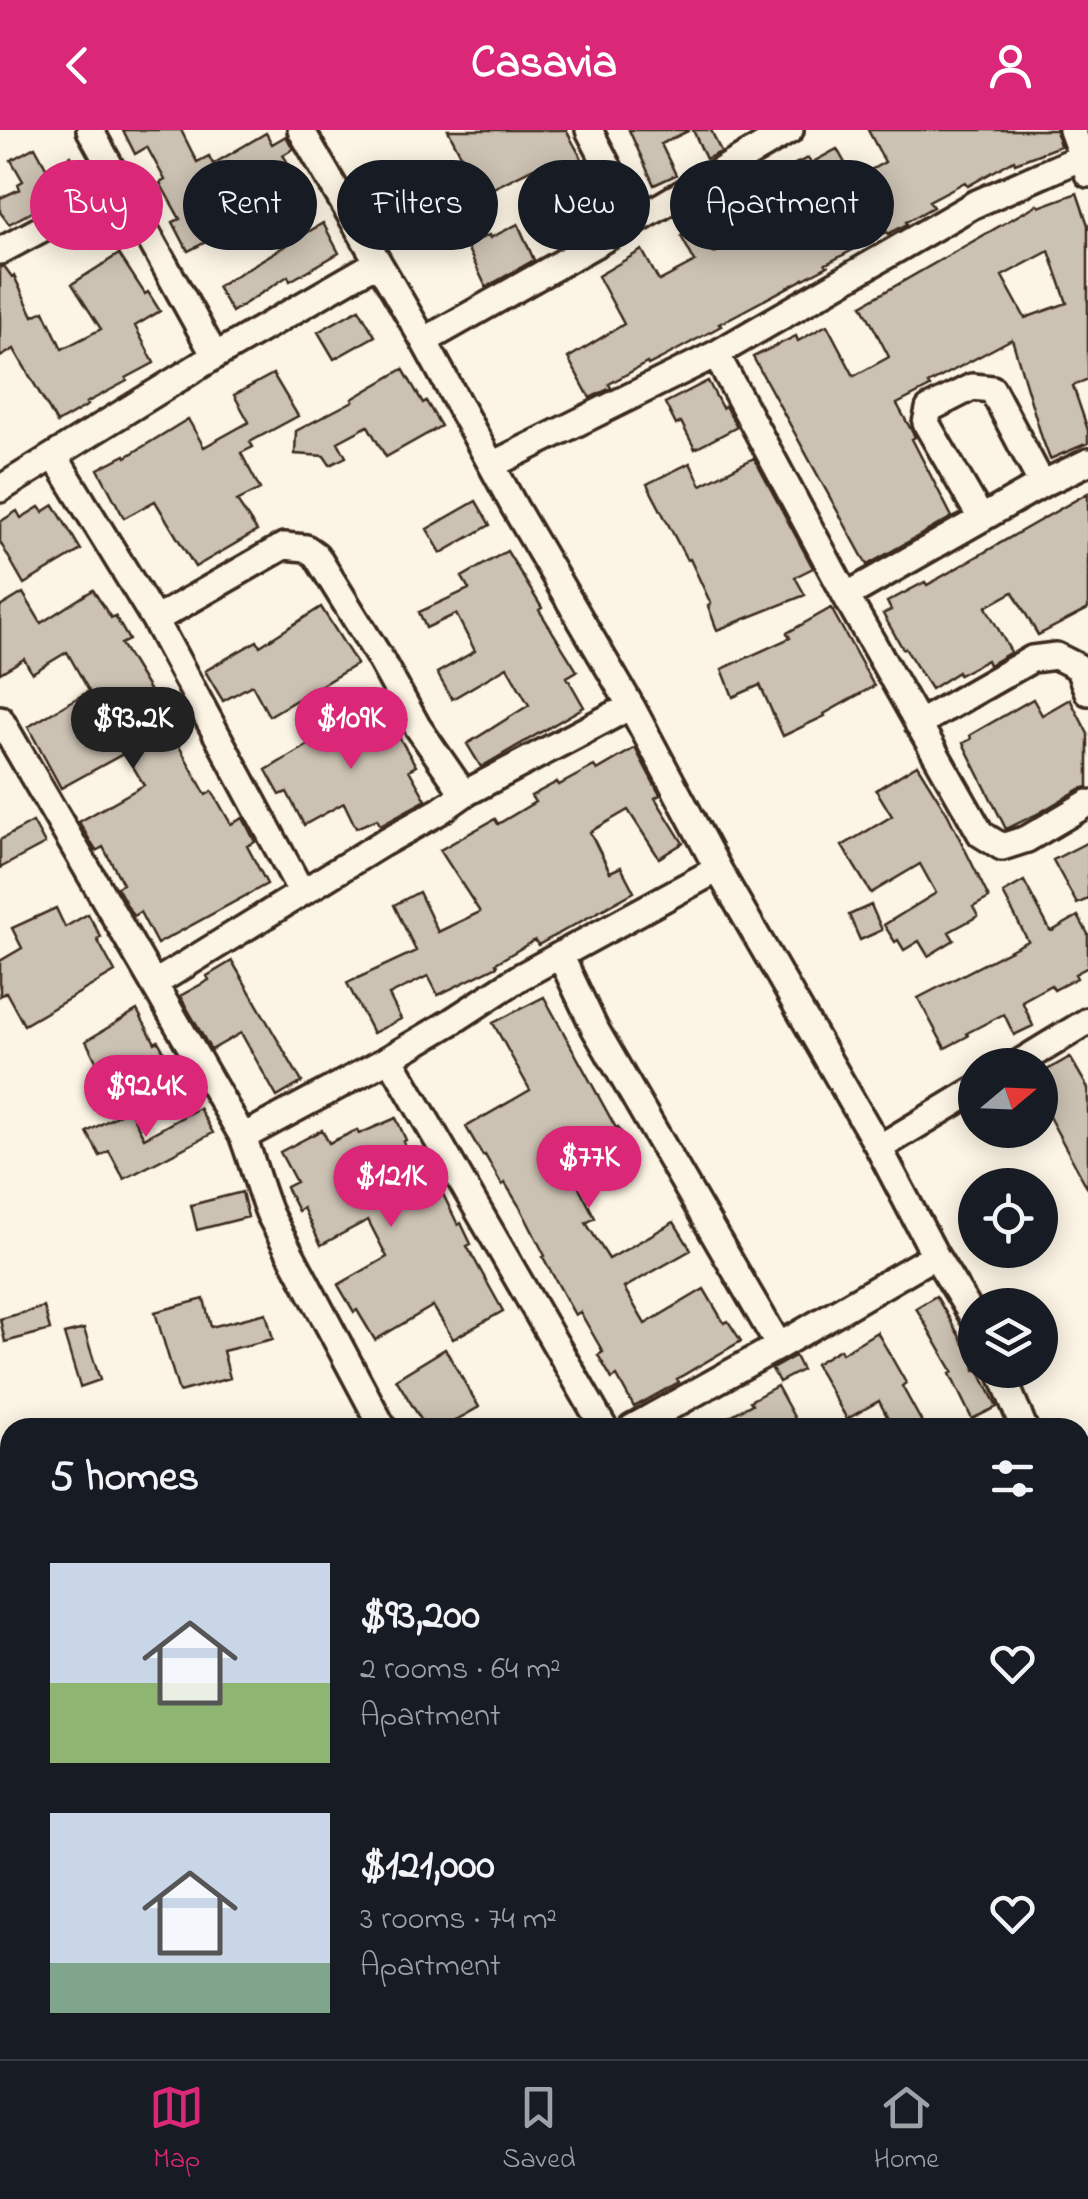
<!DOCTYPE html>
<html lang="en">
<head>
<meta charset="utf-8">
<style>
  :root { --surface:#171b24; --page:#20242c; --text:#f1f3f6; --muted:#9ea1a6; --line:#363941; --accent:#db2777 }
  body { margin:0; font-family:"Indie Flower",sans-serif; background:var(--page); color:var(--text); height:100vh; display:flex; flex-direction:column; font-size:38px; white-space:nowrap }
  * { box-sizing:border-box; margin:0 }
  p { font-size:32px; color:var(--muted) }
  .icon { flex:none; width:55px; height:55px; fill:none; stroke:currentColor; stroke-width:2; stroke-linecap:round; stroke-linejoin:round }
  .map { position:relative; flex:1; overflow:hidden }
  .panel { position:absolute; left:0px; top:1288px; width:1090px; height:642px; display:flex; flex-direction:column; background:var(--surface); border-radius:30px 30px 0 0; box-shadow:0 5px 25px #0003 }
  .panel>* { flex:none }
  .guide { position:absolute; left:30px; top:30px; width:1030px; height:90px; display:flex; gap:20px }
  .needle { width:65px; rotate:71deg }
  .buttons { position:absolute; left:958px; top:918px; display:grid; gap:20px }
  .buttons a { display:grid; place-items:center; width:100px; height:100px; border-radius:50%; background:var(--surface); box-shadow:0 5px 25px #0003; font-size:50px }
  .price { position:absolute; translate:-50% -85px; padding:0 22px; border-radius:35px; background:var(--accent); color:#fff; font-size:32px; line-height:65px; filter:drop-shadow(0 2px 5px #0008) }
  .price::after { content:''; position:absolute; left:50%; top:60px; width:30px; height:22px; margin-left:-15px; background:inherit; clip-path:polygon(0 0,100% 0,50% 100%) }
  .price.current { background:#222; color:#fff }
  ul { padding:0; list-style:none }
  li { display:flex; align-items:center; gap:30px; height:250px; padding:0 50px }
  li span { display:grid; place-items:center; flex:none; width:280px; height:200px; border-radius:0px; color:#555 }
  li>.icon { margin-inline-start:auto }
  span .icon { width:120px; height:120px; fill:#fffc; stroke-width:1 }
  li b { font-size:42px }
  h2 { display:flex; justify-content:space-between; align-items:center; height:120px; padding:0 50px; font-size:42px }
  .pill { padding:0 35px; border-radius:45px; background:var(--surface); box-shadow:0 5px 25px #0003; font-size:35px; line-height:90px }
  .pill.current { background:var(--accent); color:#fff }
  header { display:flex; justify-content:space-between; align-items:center; height:130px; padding:0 50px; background:var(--accent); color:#fff; font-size:45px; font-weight:800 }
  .tab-bar { display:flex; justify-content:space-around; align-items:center; height:140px; border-top:2px solid var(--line); background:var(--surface); font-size:28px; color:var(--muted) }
  .tab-bar a { display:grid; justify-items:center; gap:5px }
  .tab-bar .current { color:var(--accent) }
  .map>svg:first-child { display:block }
</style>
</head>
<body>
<header><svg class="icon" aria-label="back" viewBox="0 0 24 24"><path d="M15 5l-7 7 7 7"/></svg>Casavia<svg class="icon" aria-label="person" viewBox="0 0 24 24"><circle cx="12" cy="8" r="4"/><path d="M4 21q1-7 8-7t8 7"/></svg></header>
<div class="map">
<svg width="1088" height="1929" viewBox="0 0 1088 1929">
  <rect width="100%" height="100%" fill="#fcf5e5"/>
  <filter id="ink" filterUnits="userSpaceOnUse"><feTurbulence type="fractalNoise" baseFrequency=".01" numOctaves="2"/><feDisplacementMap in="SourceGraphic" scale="20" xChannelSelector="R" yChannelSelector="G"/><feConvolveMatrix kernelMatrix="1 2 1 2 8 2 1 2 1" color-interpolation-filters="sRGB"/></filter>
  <g filter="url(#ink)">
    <path fill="#ccc2b3" stroke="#3b2a1e" stroke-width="2.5" fill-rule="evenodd" d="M 123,0 L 181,0 L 197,32 L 209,26 L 213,34 L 266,3 L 272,14 L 286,6 L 293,19 L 283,25 L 300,53 L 244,87 L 247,91 L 188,121 L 173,92 L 180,89 L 160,53 L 165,50 L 147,17 L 135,24 Z
      M 448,0 L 566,0 L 607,75 L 564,97 L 534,38 L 481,64 Z
      M 629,0 L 690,0 L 661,14 L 676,45 L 654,55 Z
      M 693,0 L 711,0 L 721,22 L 706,29 Z
      M 868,0 L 1056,0 L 1060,16 L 1015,33 L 1014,30 L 968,56 L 965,52 L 929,71 L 933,77 L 906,92 L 907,94 L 888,104 L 887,102 L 826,134 L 828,136 L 719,194 L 721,196 L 666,226 L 648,235 L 647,233 L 609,254 L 611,258 L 590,268 L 568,228 L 624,194 L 598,146 L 642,120 L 659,151 L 695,132 L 681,106 L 700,97 L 714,123 L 776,91 L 761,62 L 798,42 L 795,34 L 808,28 L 811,33 L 837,19 L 854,49 L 885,32 Z
      M 35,17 L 47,39 L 71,26 L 86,53 L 9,94 L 0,82 L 0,68 L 20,59 L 18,54 L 23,51 L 11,30 Z
      M 1077,63 L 1088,95 L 1088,249 L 1073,256 L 1088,300 L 1088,313 L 1050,329 L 1042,308 L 1012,209 L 928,254 L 930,257 L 897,274 L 915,307 L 912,309 L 952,387 L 867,435 L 753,227 L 796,206 L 798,211 L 827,195 L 854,246 L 889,227 L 862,175 L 1038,74 L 1039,77 ZM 1049,121 L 1067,173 L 1025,188 L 1002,146 Z
      M 323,93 L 339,123 L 290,151 L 288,146 L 232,182 L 217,157 Z
      M 518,94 L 534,130 L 486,157 L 466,115 L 489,105 L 490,108 Z
      M 119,124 L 145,164 L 148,162 L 160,181 L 135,196 L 154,233 L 126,248 L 127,251 L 86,273 L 88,275 L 57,293 L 14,219 L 0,227 L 0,137 L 4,136 L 12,147 L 14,146 L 33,186 L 44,181 L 62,219 L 101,199 L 72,154 Z
      M 359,179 L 375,206 L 334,229 L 318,202 Z
      M 403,239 L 423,273 L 426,271 L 441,296 L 386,327 L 368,296 L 338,312 L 346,327 L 330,335 L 324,326 L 295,324 L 296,301 L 353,271 L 352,269 Z
      M 273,244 L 298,286 L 250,312 L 253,317 L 241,323 L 260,359 L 237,371 L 257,401 L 195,437 L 155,371 L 124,388 L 98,339 L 125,325 L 126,327 L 188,289 L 204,317 L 249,292 L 234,265 Z
      M 708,251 L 722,278 L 725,276 L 737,297 L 695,319 L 681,292 L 676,295 L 665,273 Z
      M 754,328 L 813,438 L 795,447 L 805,465 L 717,500 L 708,476 L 711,474 L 690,429 L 687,430 L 647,354 L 690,333 L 701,355 Z
      M 1088,363 L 1088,479 L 1038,505 L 1013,462 L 986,477 L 1011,522 L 989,535 L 987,530 L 959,545 L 958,542 L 931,559 L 905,518 L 903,519 L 883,484 L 891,480 L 887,472 L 925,452 L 927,455 Z
      M 476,371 L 490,395 L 441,423 L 427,399 Z
      M 54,375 L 81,420 L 24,454 L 0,412 L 0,392 L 17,381 L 21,388 L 39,377 L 43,382 Z
      M 507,421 L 542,478 L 539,480 L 577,541 L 567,547 L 584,577 L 481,637 L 467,614 L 529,575 L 507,537 L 452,569 L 437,543 L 475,521 L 456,484 L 426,498 L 419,482 L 469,459 L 462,447 Z
      M 93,460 L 111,488 L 115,486 L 129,510 L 121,514 L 154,568 L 156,567 L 171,597 L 169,598 L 206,665 L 212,661 L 231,694 L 243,688 L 255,712 L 247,716 L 267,754 L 157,814 L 140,782 L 133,786 L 117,757 L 123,754 L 103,717 L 96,721 L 79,692 L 144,655 L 125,623 L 61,658 L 28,597 L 89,561 L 67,522 L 32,543 L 24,529 L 0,543 L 0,477 L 23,463 L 41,493 Z
      M 321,477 L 357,534 L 269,586 L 252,555 L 223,571 L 205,541 L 257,511 L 260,516 Z
      M 831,478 L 874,556 L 824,584 L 825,586 L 783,606 L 760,555 L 733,567 L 722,539 L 790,508 L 787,503 Z
      M 1033,569 L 1042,585 L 1070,569 L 1088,604 L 1088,657 L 1080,659 L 1039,683 L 1006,699 L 963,613 L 971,609 L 970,605 Z
      M 377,573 L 395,607 L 398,605 L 416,636 L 409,640 L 426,670 L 380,695 L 377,689 L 356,698 L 344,673 L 304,695 L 287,662 L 280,665 L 266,640 L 325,605 L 324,602 Z
      M 635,618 L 660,665 L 655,668 L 683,713 L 659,728 L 628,680 L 590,702 L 610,742 L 621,737 L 634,762 L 538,815 L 535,810 L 496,833 L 497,836 L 438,865 L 428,846 L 389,865 L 401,889 L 373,903 L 347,853 L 416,821 L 394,775 L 419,762 L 438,802 L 480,782 L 440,720 L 495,689 L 498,694 L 535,672 L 531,666 L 557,652 L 559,655 L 594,636 L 597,640 Z
      M 917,635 L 947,683 L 989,768 L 973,777 L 978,786 L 949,802 L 954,810 L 928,826 L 919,811 L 904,820 L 898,810 L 895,812 L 884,795 L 936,763 L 920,734 L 871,763 L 842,716 L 892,686 L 876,660 Z
      M 33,692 L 45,714 L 0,738 L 0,710 Z
      M 1088,712 L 1088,769 L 1077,774 L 1053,730 Z
      M 1024,751 L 1050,800 L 1052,801 L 1078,786 L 1088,804 L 1088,837 L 1075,844 L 1077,848 L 1054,860 L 1051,855 L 1022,871 L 1033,896 L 1014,905 L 1004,884 L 967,903 L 968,906 L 945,918 L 918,868 L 1028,811 L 1003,763 Z
      M 871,775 L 882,800 L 860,810 L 849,785 Z
      M 56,778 L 65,797 L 88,784 L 101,807 L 97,809 L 115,842 L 24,895 L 6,862 L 0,866 L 0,831 L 22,818 L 12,798 Z
      M 232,831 L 302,952 L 277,967 L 241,903 L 211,920 L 180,866 L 209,850 L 207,846 Z
      M 544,867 L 616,998 L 618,997 L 632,1021 L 578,1055 L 595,1088 L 586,1093 L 609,1129 L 674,1092 L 691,1120 L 624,1158 L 645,1194 L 704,1159 L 724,1193 L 728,1191 L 741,1211 L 677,1249 L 679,1252 L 634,1277 L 617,1246 L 612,1249 L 598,1225 L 603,1222 L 580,1182 L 575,1185 L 543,1127 L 545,1126 L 521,1079 L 505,1053 L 502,1055 L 485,1025 L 483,1026 L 466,997 L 530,960 L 493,893 Z
      M 137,880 L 155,913 L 158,911 L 175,941 L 130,965 L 113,933 L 100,939 L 86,911 Z
      M 1070,927 L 1088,958 L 1088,1059 L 1040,970 L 1040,944 Z
      M 199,978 L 213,1003 L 124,1049 L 109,1021 L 100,1026 L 87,1002 L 129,979 L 144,1008 Z
      M 396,988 L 406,1010 L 403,1012 L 431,1065 L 441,1060 L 458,1095 L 461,1093 L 471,1114 L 467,1116 L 503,1181 L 453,1209 L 433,1176 L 375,1210 L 357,1180 L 354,1182 L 338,1155 L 387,1127 L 368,1090 L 321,1115 L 303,1078 L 298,1081 L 286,1057 L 296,1052 L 280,1022 L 322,1000 L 329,1013 L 357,1000 L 359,1004 Z
      M 242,1062 L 248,1087 L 197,1100 L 191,1075 Z
      M 936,1166 L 974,1231 L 975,1240 L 979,1240 L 997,1277 L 972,1289 L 950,1244 L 953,1242 L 916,1178 Z
      M 204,1169 L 211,1197 L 266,1183 L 273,1209 L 223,1221 L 230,1248 L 179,1262 L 155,1182 Z
      M 44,1177 L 50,1200 L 5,1212 L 0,1189 Z
      M 84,1199 L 100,1250 L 80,1257 L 64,1204 Z
      M 877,1202 L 906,1253 L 902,1256 L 925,1298 L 893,1298 L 879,1271 L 847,1289 L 815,1234 L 840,1219 L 842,1223 Z
      M 445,1219 L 479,1277 L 442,1298 L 426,1298 L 396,1249 Z
      M 795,1226 L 802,1240 L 779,1252 L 772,1239 Z
      M 777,1256 L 800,1298 L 708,1298 L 752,1274 L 750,1271 Z"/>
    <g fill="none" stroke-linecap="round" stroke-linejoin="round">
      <g stroke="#3b2a1e" stroke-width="32">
        <path id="minor" d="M 90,0 L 215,226
          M 301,0 L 424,211 L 515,378 L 631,576 L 718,739
          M 589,0 L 636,91
          M 1072,0 L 1088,44
          M 1082,27 L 973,75 L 716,224 L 846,466 L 981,704 L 1002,717 L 1027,709 L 1088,673
          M 0,121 L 122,56
          M 424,211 L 636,91 L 790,0
          M 55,327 L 155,490 L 302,763
          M 492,335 L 716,224
          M 0,359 L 215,226 L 378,132
          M 981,388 L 926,293 L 929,279 L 972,257 L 992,259 L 1042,354
          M 846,466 L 1042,354 L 1088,332
          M 155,490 L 284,416 L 306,418 L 316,425 L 378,525 L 417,596 L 464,664
          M 0,589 L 243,1007 C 253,1033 259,1059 270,1085 L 383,1298
          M 918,594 L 1032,529 L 1056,526 L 1078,537 L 1088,562
          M 561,827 L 594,897 L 779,1216 L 935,1125
          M 154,854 L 381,714 L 440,681 L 464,664 L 631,576
          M 390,928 L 604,1298
          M 1016,935 L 1088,891
          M 243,1007 L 390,928 L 451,892 L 520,847 L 718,739 L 879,1018 L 935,1125 L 975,1190
          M 879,1018 L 975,960
          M 1000,1240 L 1024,1298
          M 632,1298 L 779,1216
          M 1080,1399 L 1088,1413
          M 0,1459 L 10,1481
          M 1080,1493 L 1088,1488
          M 1080,1703 L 1088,1699
          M 250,1920 L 264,1929
          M 788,1920 L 788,1929
          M 162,1929 L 169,1920"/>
      </g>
      <use href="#minor" stroke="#fcf5e5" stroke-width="25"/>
    </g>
  </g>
</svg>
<div class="buttons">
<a><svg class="needle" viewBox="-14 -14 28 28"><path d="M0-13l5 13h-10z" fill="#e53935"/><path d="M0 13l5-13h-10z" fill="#9ea1a6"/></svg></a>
<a><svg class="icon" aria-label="locate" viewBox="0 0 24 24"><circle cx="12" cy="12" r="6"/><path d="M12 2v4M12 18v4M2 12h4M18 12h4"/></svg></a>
<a><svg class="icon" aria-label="layers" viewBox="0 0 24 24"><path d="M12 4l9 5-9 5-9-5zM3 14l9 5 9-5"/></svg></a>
</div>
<b class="price current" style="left:133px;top:642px">$93.2K</b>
<b class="price" style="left:351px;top:642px">$109K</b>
<b class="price" style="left:146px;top:1010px">$92.4K</b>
<b class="price" style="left:589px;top:1081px">$77K</b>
<b class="price" style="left:391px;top:1100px">$121K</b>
<div class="guide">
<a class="pill current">Buy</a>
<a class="pill">Rent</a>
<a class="pill">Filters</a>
<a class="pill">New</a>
<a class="pill">Apartment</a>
</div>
<section class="panel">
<h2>5 homes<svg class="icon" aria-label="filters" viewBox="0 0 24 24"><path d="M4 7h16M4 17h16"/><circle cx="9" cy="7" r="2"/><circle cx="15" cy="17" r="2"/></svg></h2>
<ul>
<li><span style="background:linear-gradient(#c9d6e8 60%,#8fb573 0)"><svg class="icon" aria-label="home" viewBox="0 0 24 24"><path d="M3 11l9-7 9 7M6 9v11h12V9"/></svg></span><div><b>$93,200</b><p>2 rooms · 64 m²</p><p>Apartment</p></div><svg class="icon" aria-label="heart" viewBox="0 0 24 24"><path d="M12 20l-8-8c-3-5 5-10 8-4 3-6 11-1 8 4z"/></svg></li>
<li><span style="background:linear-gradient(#c9d6e8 75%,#7fa58c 0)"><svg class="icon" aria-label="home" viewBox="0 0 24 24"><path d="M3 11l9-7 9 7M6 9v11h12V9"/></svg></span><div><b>$121,000</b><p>3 rooms · 74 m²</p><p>Apartment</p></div><svg class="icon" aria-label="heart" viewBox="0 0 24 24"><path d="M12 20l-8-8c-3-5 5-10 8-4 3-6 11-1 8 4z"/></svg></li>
</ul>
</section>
</div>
<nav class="tab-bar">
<a class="current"><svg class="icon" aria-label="map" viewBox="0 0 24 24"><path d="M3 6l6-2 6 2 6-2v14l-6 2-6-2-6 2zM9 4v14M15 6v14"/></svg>Map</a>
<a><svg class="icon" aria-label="saved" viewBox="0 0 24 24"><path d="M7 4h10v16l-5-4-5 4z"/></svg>Saved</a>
<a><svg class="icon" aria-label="home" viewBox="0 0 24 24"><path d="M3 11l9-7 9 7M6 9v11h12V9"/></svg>Home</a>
</nav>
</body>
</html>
